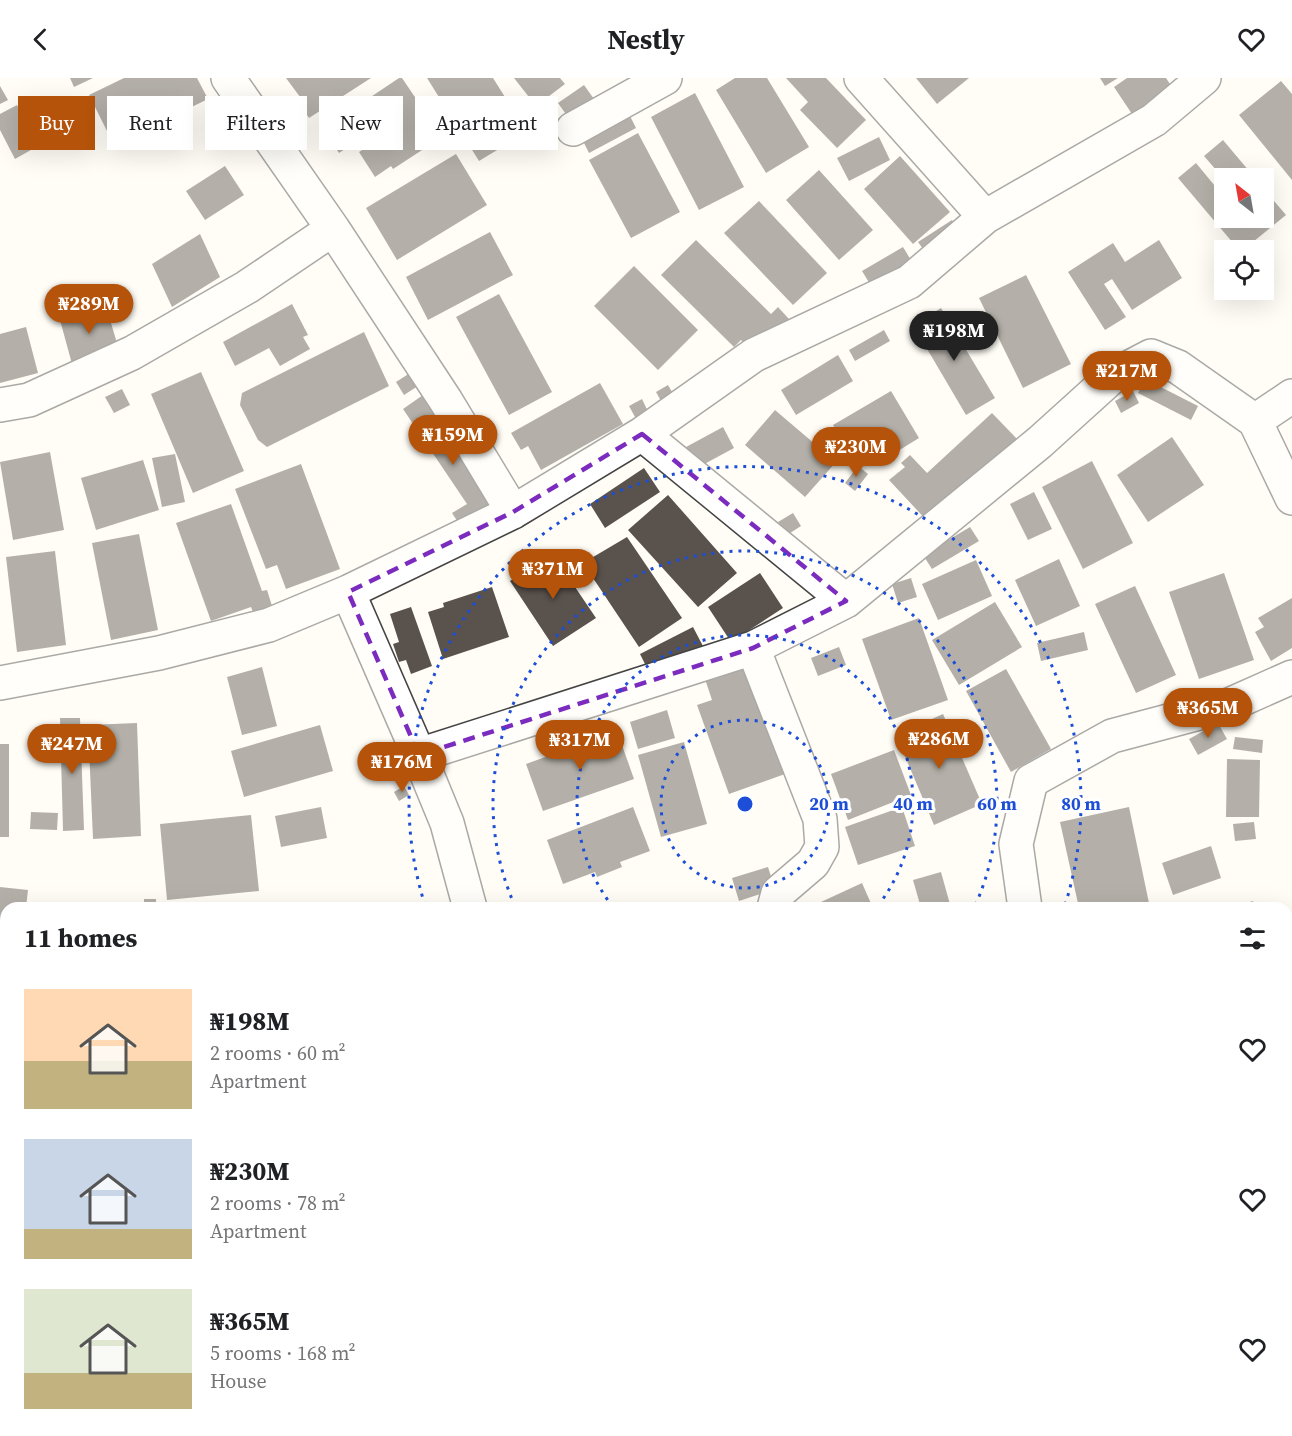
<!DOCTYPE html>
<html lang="en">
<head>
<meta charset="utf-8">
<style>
  :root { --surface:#fff; --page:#f6f6f6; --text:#202124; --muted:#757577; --accent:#b45309 }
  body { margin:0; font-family:"Source Serif 4",serif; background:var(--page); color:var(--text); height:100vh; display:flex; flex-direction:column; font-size:22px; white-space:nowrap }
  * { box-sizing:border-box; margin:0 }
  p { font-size:20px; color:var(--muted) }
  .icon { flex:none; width:33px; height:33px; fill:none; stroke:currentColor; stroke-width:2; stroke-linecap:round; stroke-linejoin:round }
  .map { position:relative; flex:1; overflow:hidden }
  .details { position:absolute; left:0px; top:824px; width:1293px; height:536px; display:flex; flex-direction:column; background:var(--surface); border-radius:18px 18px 0 0; box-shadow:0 6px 24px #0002 }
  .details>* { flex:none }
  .banner { position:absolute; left:18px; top:18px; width:600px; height:54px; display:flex; gap:12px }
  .needle { width:39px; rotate:329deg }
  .controls { position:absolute; left:1214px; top:90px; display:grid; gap:12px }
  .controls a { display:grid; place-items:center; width:60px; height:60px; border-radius:0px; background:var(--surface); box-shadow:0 6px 24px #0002; font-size:30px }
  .price { position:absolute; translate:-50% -51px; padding:0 14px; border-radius:21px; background:var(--accent); color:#fff; font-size:20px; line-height:39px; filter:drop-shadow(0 2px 3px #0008) }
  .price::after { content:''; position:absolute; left:50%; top:36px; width:18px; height:14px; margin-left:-9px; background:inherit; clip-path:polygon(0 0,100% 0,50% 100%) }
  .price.selected { background:#222; color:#fff }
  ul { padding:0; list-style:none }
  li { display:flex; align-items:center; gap:18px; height:150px; padding:0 24px }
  li span { display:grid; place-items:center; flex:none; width:168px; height:120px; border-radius:0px; color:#555 }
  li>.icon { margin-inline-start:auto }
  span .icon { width:72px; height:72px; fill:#fffc; stroke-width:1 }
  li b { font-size:26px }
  h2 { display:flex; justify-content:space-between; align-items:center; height:72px; padding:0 24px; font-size:26px }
  .pill { padding:0 21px; border-radius:0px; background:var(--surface); box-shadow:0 6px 24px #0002; font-size:21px; line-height:54px }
  .pill.selected { background:var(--accent); color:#fff }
  header { display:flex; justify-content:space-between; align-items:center; height:78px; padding:0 24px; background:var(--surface); font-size:27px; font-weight:700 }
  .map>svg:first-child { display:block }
</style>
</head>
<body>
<header><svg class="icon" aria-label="back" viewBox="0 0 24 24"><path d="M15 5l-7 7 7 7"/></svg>Nestly<svg class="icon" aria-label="heart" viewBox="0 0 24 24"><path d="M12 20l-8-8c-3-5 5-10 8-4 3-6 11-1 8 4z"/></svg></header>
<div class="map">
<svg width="1292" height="1358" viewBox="0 0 1292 1358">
  <rect width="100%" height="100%" fill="#fffdf5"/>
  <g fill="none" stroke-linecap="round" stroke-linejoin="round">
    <path stroke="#3f96cf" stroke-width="8" d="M 1287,1174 L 1292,1174
      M 207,1353 L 207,1358
      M 287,1353 L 292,1353"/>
  </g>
  <path fill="#5a524d" d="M 70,0 L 93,0 L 74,9 Z
    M 124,0 L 197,0 L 208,21 L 114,67 L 89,17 Z
    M 286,0 L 371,0 L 309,40 L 299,25 L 303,23 Z
    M 399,0 L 402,0 L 442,59 L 393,91 L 391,88 L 375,99 L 359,74 L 383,58 L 378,49 L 339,75 L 323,51 Z
    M 427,0 L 493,0 L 527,54 L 479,83 Z
    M 514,0 L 560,0 L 565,6 L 536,28 Z
    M 735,0 L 767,0 L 809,69 L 766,95 L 716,12 Z
    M 786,0 L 826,0 L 866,42 L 837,70 L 800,32 L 808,24 Z
    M 916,0 L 969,0 L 937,26 Z
    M 1100,0 L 1118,0 L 1105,8 Z
    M 1127,0 L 1166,0 L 1172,9 L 1132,36 L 1114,9 Z
    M 1281,3 L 1292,16 L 1292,102 L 1239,37 Z
    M 584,7 L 594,21 L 568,39 L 558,25 Z
    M 0,8 L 8,22 L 0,26 Z
    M 695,15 L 744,109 L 699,132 L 651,39 Z
    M 17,27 L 38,68 L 15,81 L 0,52 L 0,36 Z
    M 628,34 L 636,50 L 589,75 L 581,59 Z
    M 638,55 L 680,134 L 631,160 L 589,82 Z
    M 879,59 L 890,82 L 849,103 L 837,80 Z
    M 1223,62 L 1255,100 L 1223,100 L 1204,78 Z
    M 456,76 L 487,127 L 397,182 L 366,130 Z
    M 900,78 L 950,134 L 913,166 L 864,111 Z
    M 1196,85 L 1224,119 L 1224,140 L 1263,140 L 1263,110 L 1286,137 L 1243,172 L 1239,172 L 1178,100 Z
    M 225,88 L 244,117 L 205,142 L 186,113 Z
    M 819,92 L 873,152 L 839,182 L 786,122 Z
    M 759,123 L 827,195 L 793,227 L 724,155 Z
    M 952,142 L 961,156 L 928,178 L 918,164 Z
    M 490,154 L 513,197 L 428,242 L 406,199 Z
    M 200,156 L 220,199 L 172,229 L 152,186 Z
    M 696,162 L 771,236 L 778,229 L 789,241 L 754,275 L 741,262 L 734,269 L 661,197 Z
    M 1159,162 L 1182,200 L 1132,232 L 1112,201 L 1104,206 L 1126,239 L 1105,252 L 1068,194 L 1113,165 L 1125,184 Z
    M 903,169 L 914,187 L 873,211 L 862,193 Z
    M 634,188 L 698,252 L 658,292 L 594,228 Z
    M 1026,197 L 1071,286 L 1023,310 L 979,220 Z
    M 499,216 L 552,314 L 509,337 L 456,239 Z
    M 292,226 L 308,257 L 303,259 L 310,271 L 280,288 L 269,270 L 235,288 L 223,264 Z
    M 106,228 L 119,272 L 72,286 L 60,242 Z
    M 941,230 L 995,320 L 966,337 L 913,247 Z
    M 26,249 L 38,295 L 0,305 L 0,256 Z
    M 884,252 L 890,263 L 855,283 L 849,272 Z
    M 364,254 L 389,308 L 267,369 L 258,362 L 240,327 L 242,315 Z
    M 838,277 L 853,303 L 796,337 L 781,312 Z
    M 201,294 L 244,393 L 193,415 L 151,316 Z
    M 410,295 L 418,308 L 404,317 L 396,304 Z
    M 1145,301 L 1198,328 L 1191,342 L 1138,315 Z
    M 600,305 L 623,346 L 541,392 L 528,368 L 521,372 L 511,355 Z
    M 668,307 L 679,326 L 666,332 L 656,314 Z
    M 122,311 L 130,327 L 114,335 L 105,319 Z
    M 891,313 L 919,360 L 880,384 L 875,375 L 857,386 L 833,347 Z
    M 1133,313 L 1139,325 L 1121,335 L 1115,323 Z
    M 423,317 L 500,432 L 465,455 L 452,435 L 467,426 L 403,331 Z
    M 642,321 L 653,344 L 641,350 L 629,328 Z
    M 775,332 L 836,384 L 805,419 L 745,367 Z
    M 992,335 L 1019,363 L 930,446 L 889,402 L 905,389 L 901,385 L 910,377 L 927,395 Z
    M 723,349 L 734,370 L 697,390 L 686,369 Z
    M 1172,359 L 1204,407 L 1148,444 L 1117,397 Z
    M 50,374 L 64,452 L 13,462 L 0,384 Z
    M 175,376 L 185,424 L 162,429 L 152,380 Z
    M 143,382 L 159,432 L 96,452 L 81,400 Z
    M 1092,383 L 1133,465 L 1083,491 L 1042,409 Z
    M 301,386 L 340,491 L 286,511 L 277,487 L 266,491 L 235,411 Z
    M 858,388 L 868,396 L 855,413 L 845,405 Z
    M 644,390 L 660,414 L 605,450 L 590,426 Z
    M 1034,414 L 1052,451 L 1028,462 L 1010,426 Z
    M 668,417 L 737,495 L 698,529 L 628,452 Z
    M 231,426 L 262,513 L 267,512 L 273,531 L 254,537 L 251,529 L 211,543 L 176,445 Z
    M 793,435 L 801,448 L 787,457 L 778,444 Z
    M 970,449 L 979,463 L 932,491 L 923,477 Z
    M 139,456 L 158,552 L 111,562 L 92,465 Z
    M 627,459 L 682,540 L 639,569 L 583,485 Z
    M 55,473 L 66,567 L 17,574 L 6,479 Z
    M 552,475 L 596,540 L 553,568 L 510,503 Z
    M 1059,481 L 1080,528 L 1036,548 L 1015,502 Z
    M 976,482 L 992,518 L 938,542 L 922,506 Z
    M 760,495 L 783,530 L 731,564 L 708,529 Z
    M 1224,495 L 1254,582 L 1199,601 L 1169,514 Z
    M 911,500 L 917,519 L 898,525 L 892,506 Z
    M 1135,508 L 1176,597 L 1136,615 L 1095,526 Z
    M 492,509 L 509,559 L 443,581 L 428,534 L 444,529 L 443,525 Z
    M 1292,520 L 1292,570 L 1271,583 L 1255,554 L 1264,549 L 1258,540 Z
    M 995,524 L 1022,569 L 959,607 L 932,562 Z
    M 411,529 L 432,588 L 411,596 L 406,582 L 399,584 L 393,566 L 399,564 L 390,536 Z
    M 919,540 L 948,622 L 891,642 L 862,561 Z
    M 693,549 L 704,570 L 651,598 L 640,576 Z
    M 1084,554 L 1088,572 L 1041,583 L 1037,565 Z
    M 839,569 L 846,587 L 818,598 L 811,580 Z
    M 746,587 L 785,696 L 729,716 L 697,627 L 712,622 L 705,601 Z
    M 262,589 L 277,648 L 242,657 L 227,599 Z
    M 1006,591 L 1051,671 L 1011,694 L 966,613 Z
    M 667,632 L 675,660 L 638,671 L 630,644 Z
    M 943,636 L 982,726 L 934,747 L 896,657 Z
    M 60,640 L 80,640 L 84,752 L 63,753 Z
    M 137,645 L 141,758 L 93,761 L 88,647 Z
    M 1218,645 L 1227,661 L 1198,677 L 1189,661 Z
    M 320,647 L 333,693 L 244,719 L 231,673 Z
    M 617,653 L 634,701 L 543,733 L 526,686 Z
    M 1235,659 L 1263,662 L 1262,675 L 1233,671 Z
    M 684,664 L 707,746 L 661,759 L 638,677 Z
    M 0,666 L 9,666 L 9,759 L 0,759 Z
    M 894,672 L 911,717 L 848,742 L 831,696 Z
    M 1227,681 L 1260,682 L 1259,739 L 1226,739 Z
    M 404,708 L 409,717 L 399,723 L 394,714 Z
    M 321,729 L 327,760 L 281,769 L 275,738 Z
    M 633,729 L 650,773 L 620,784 L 622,789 L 597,799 L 595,794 L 563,806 L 547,762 Z
    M 902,729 L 915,768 L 858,787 L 845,749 Z
    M 1129,729 L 1150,830 L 1079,830 L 1060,744 Z
    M 31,734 L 58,735 L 57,752 L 30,751 Z
    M 251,737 L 259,813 L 167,822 L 160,746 Z
    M 1254,744 L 1256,761 L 1235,763 L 1233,746 Z
    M 1211,768 L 1221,800 L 1173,817 L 1162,785 Z
    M 768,789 L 775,811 L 739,823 L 732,800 Z
    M 941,794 L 951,830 L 921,830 L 913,802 Z
    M 862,805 L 873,830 L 808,830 Z
    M 0,809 L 28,812 L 26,830 L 6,830 L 6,903 L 0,903 Z
    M 144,821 L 156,821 L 156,830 L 125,830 L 125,827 L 144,827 Z
    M 1253,823 L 1255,830 L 1234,830 L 1234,829 Z
    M 1292,851 L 1292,896 L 1291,896 L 1287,881 L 1287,853 Z
    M 1292,947 L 1292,972 L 1287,973 L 1287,949 Z
    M 0,955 L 6,955 L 6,1023 L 0,1023 Z
    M 1292,975 L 1292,1047 L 1287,1033 L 1287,976 Z
    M 0,1093 L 6,1093 L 6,1181 L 0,1182 Z
    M 6,1231 L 6,1289 L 0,1290 L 0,1232 Z
    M 95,1353 L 169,1353 L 170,1358 L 96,1358 Z
    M 523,1353 L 586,1353 L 587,1354 L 569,1358 L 524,1358 Z
    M 911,1353 L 937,1353 L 940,1358 L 901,1358 Z
    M 1003,1353 L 1028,1353 L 1016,1358 L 1005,1358 Z
    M 1033,1353 L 1050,1353 L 1052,1358 L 1035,1358 Z
    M 1154,1353 L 1186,1353 L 1186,1354 L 1171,1358 L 1155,1358 Z"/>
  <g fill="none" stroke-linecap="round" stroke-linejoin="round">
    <g stroke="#444" stroke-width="36">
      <path id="street" d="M 228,0 L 333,151 L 446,323 L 513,434
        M 861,0 L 985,139
        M 573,51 L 665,0
        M 0,327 L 29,322 L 132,275 L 247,209 L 333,151
        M 1255,343 L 1292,318
        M 642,356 L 846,523
        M 348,514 L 419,677 L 447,745 L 470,830
        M 753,570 L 820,741 L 822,769 L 813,785 L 778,815 L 774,830
        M 0,605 L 159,575 L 269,547 L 348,514 L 513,434 L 642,356 L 754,277 L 909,204 L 985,139 L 1154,42 L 1204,0
        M 419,677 L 753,570 L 846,523 L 1040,364 L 1113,298 L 1151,278 L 1178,289 L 1255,343 L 1292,420
        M 1025,830 L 1016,766 L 1031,703 L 1112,658 L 1229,627 L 1292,599
        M 1287,934 L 1292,933
        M 0,1058 L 6,1058
        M 496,1353 L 497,1358"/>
    </g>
    <use href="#street" stroke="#fff" stroke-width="33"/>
  </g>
  <path d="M0 0H1292V1358H0ZM 642,356 L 846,523 L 753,570 L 419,677 L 348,514 L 513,434 Z" fill="#fffdf5" fill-opacity=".55" fill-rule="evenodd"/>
  <path fill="none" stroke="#7b2cbf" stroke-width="4.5" stroke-dasharray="12 8" stroke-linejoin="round" d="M 642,356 L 846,523 L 753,570 L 419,677 L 348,514 L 513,434 Z"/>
  <g fill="none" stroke="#1d4ed8" stroke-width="3" stroke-dasharray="3 6">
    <circle cx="745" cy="726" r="84"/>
    <path d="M613 829A168 168 0 1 1 877 829"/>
    <path d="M515 828A252 252 0 1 1 975 828"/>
    <path d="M425 827A336 336 0 1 1 1065 827"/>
  </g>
  <circle cx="745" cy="726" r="9" fill="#1d4ed8" stroke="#fff" stroke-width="3"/>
  <g font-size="18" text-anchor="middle" font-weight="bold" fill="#1d4ed8" stroke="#fff" stroke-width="6" stroke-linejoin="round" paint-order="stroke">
    <text x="829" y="732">20 m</text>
    <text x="913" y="732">40 m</text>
    <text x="997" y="732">60 m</text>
    <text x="1081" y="732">80 m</text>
  </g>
</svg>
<div class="controls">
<a><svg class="needle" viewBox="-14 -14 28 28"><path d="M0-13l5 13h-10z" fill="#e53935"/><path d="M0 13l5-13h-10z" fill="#757577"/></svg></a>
<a><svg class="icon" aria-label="locate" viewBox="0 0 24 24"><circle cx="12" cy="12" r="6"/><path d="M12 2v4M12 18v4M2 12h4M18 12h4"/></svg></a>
</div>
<b class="price" style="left:89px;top:257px">₦289M</b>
<b class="price selected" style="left:954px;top:284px">₦198M</b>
<b class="price" style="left:1127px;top:324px">₦217M</b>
<b class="price" style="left:453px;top:388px">₦159M</b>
<b class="price" style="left:856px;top:400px">₦230M</b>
<b class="price" style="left:553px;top:522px">₦371M</b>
<b class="price" style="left:1208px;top:661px">₦365M</b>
<b class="price" style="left:939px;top:692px">₦286M</b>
<b class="price" style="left:580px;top:693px">₦317M</b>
<b class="price" style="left:72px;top:697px">₦247M</b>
<b class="price" style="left:402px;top:715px">₦176M</b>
<div class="banner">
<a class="pill selected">Buy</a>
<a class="pill">Rent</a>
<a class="pill">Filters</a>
<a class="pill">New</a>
<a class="pill">Apartment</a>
</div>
<section class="details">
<h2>11 homes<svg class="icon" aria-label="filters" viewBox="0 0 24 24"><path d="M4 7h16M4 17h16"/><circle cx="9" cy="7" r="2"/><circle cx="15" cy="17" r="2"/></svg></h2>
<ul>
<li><span style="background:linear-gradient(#ffd9b3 60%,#c2b280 0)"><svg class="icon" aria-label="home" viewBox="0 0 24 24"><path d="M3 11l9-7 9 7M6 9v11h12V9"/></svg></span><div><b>₦198M</b><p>2 rooms · 60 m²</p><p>Apartment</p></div><svg class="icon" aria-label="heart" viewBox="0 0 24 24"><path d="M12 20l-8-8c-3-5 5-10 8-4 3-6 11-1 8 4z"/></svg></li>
<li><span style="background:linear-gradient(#c9d6e8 75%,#c2b280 0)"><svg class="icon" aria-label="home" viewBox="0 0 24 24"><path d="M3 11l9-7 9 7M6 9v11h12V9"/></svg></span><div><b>₦230M</b><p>2 rooms · 78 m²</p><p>Apartment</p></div><svg class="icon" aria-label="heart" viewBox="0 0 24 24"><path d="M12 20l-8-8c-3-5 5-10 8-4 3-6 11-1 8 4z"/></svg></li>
<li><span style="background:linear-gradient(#dfe7d0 70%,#c2b280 0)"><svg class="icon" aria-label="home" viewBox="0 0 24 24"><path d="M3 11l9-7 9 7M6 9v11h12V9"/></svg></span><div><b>₦365M</b><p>5 rooms · 168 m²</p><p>House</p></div><svg class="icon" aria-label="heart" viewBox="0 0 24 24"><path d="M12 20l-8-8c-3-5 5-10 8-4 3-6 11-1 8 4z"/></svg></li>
</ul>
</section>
</div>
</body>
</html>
